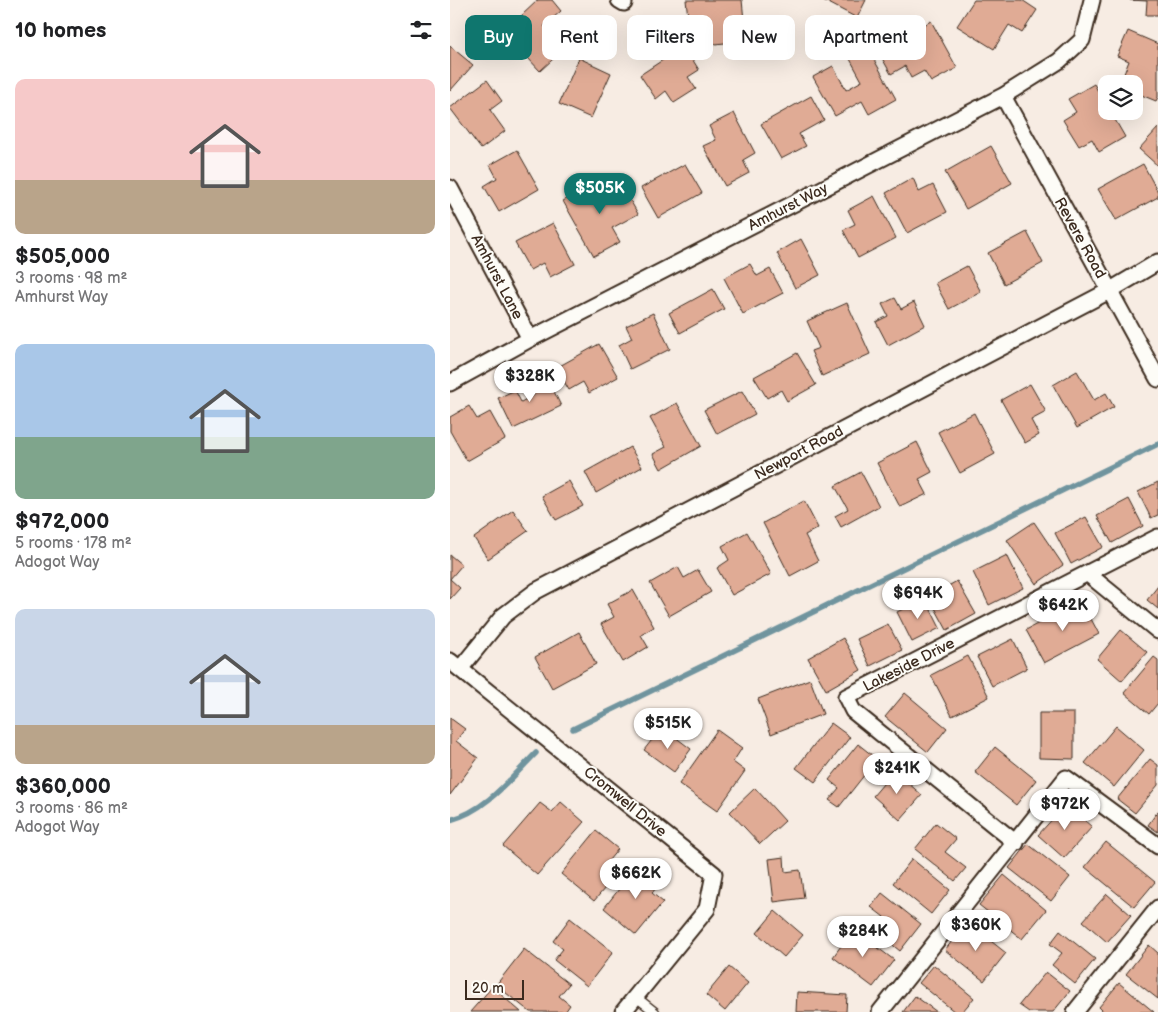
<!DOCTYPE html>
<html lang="en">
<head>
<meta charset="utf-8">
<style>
  :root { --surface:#fff; --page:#f6f6f6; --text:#202124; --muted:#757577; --accent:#0f766e }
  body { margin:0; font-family:"Balsamiq Sans",sans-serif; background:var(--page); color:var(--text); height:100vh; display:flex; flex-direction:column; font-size:19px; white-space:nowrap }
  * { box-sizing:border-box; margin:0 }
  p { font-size:16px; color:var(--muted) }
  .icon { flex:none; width:28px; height:28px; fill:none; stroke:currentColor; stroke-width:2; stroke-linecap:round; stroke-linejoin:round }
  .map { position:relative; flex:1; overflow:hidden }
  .sheet { display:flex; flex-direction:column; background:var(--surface); width:450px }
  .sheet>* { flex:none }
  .hud { position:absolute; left:15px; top:15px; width:475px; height:45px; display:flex; gap:10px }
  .fabs { position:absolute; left:648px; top:75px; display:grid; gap:10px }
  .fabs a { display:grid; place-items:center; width:45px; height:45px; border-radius:10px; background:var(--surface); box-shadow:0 5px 20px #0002; font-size:25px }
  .scale { position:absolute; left:15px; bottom:12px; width:59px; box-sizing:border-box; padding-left:5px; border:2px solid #3b2a1e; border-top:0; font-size:14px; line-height:18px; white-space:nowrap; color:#3b2a1e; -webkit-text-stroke:4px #fdfcf7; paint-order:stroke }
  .price { position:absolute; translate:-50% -42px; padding:0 11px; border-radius:18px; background:#fff; color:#222; font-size:16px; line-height:32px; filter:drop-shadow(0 1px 2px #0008) }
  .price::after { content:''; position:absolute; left:50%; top:30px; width:15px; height:11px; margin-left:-8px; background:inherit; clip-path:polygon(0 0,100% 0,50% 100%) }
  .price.current { background:var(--accent); color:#fff }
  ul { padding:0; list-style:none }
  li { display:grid; align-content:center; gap:10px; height:265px; padding:0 15px }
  li span { display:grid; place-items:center; height:155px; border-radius:10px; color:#555 }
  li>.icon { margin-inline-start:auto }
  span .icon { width:90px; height:90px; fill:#fffc; stroke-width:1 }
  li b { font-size:21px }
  h2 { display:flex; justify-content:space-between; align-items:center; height:60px; padding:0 15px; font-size:21px }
  .chip { padding:0 18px; border-radius:10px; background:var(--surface); box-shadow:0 5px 20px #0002; font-size:18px; line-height:45px }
  .chip.current { background:var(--accent); color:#fff }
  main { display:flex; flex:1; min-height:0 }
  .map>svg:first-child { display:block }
</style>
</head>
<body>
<main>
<section class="sheet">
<h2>10 homes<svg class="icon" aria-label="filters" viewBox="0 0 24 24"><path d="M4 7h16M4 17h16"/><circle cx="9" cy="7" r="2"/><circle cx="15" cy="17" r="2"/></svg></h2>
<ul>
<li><span style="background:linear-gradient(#f6c9c9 65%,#b9a48a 0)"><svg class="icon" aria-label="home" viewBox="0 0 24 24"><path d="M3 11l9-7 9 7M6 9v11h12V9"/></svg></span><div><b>$505,000</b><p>3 rooms · 98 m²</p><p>Amhurst Way</p></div></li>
<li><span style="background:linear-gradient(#a9c7e8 60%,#7fa58c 0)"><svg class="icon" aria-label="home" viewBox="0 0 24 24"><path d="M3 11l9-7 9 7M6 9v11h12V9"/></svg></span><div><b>$972,000</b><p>5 rooms · 178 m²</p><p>Adogot Way</p></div></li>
<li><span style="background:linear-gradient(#c9d6e8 75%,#b9a48a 0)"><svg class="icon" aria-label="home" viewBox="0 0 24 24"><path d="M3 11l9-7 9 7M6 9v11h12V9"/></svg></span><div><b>$360,000</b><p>3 rooms · 86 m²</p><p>Adogot Way</p></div></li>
</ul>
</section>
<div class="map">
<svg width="708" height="1012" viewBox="0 0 708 1012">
  <rect width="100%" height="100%" fill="#f7ece3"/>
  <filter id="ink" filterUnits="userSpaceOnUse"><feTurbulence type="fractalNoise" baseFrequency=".02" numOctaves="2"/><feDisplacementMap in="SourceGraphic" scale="10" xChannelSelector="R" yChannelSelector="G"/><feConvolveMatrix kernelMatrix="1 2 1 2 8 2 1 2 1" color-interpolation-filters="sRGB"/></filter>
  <g filter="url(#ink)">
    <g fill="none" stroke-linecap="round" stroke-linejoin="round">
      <path stroke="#6f949e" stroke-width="5.5" d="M 123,729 L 708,444
        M 0,820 C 36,811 61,778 86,753"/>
    </g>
    <path fill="#e0ab95" stroke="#3b2a1e" d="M 88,0 L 102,0 L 111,11 L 94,26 L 114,49 L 90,71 L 54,32 Z
      M 236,0 L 292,0 L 296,41 L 254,45 L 252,16 L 238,17 Z
      M 373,0 L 416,0 L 407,18 Z
      M 524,0 L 572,0 L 587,10 L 572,33 L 559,25 L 544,49 L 507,26 Z
      M 680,0 L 708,0 L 708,15 L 696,15 L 697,1 Z
      M 481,21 L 507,68 L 481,82 L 474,71 L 461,78 L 455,66 L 441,74 L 428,51 Z
      M 678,31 L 708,44 L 708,97 L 706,101 L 684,92 L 684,84 L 670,84 L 679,61 L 667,56 Z
      M 0,46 L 23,65 L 0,91 Z
      M 234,46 L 249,70 L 238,77 L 246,89 L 224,103 L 216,91 L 206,99 L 190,75 Z
      M 418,49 L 446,99 L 419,114 L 412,101 L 385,116 L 363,77 L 383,66 L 396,90 L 412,81 L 400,59 Z
      M 129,58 L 161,73 L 141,118 L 109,104 Z
      M 37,80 L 52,101 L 40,110 L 55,131 L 31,149 L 0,108 Z
      M 644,84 L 656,105 L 656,111 L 660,111 L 675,137 L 649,152 L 642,139 L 629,146 L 613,120 L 626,112 L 618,99 Z
      M 361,96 L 374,120 L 349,134 L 356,146 L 331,159 L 311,124 Z
      M 284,113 L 305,153 L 293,160 L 299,173 L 275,186 L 253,146 L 266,140 L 259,126 Z
      M 708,128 L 708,166 L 689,149 Z
      M 541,146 L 562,183 L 516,209 L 495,172 Z
      M 67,150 L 89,189 L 49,212 L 34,186 L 47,178 L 40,165 Z
      M 235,164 L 252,193 L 208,218 L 191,188 Z
      M 693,164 L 708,192 L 708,197 L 666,220 L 648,189 Z
      M 463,178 L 469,192 L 483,185 L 497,212 L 457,233 L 436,193 Z
      M 152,180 L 159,193 L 172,186 L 188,214 L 162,228 L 170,242 L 144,256 L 113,201 Z
      M 424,196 L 446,238 L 408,258 L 393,230 L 405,224 L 398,210 Z
      M 103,223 L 125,264 L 100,277 L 93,263 L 80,270 L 65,243 Z
      M 577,232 L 593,263 L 554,284 L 538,253 Z
      M 351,239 L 370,275 L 345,288 L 327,253 Z
      M 300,264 L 307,276 L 320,269 L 333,293 L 293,314 L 274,278 Z
      M 517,266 L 531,292 L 499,309 L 485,283 Z
      M 263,289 L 274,309 L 230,333 L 219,313 Z
      M 445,298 L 451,309 L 464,302 L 475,325 L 438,345 L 426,322 L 438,316 L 432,304 Z
      M 397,303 L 420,354 L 372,376 L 361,351 L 369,348 L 357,321 Z
      M 203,313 L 220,349 L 180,369 L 169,345 L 182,338 L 176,326 Z
      M 149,344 L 168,377 L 139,393 L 133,382 L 119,390 L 106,368 Z
      M 347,353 L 366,385 L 337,401 L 331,390 L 317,398 L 304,377 Z
      M 627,371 L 644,400 L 656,393 L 664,407 L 627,428 L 603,385 Z
      M 96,375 L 111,406 L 63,429 L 48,398 L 65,390 L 71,402 L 84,395 L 78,384 Z
      M 580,384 L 596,412 L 581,420 L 589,435 L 575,443 L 551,400 Z
      M 292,391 L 305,414 L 267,434 L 254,410 Z
      M 227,403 L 251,446 L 211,469 L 203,454 L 216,447 L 200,418 Z
      M 19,406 L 27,419 L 40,412 L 55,439 L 17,461 L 0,431 L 0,417 Z
      M 524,413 L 545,454 L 510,473 L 488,432 Z
      M 467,442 L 482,472 L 469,479 L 477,494 L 450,507 L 427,463 Z
      M 180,447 L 192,467 L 146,493 L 135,472 Z
      M 411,472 L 429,506 L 391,527 L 385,516 L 398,509 L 385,486 Z
      M 119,481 L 133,506 L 106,520 L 92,496 Z
      M 708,482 L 708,515 L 701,518 L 688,492 Z
      M 679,499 L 693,526 L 662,543 L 647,516 Z
      M 354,501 L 368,528 L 355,535 L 368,561 L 340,576 L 313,523 Z
      M 63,510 L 78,531 L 38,559 L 24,538 Z
      M 636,517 L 653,547 L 621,564 L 605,533 Z
      M 584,522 L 613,565 L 586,584 L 557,540 Z
      M 297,532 L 321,574 L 282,595 L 267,568 L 279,560 L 272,546 Z
      M 0,555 L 12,565 L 0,579 L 10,588 L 0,599 Z
      M 557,555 L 573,588 L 539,605 L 523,572 Z
      M 228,567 L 234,578 L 248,570 L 261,592 L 219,616 L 200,583 Z
      M 507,581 L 526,614 L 497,630 L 479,597 Z
      M 708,586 L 708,609 L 697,600 Z
      M 183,590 L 204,627 L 191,635 L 198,647 L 173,662 L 151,624 L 164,617 L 157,604 Z
      M 475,598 L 490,628 L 462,642 L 447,612 Z
      M 631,600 L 649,634 L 594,663 L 576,630 Z
      M 438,624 L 452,650 L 420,666 L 407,639 Z
      M 671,630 L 697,652 L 672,681 L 647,659 Z
      M 129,632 L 146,664 L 102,688 L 85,657 Z
      M 393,638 L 411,670 L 376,690 L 358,658 Z
      M 563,639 L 577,668 L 542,686 L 527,657 Z
      M 518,656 L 539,697 L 502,716 L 481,675 Z
      M 704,657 L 708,660 L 708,703 L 699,714 L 674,693 Z
      M 360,679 L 373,714 L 321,734 L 308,699 Z
      M 455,693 L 497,728 L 478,752 L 435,717 Z
      M 589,713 L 624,713 L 624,759 L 589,758 Z
      M 0,718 L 15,729 L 6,741 L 28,758 L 0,795 Z
      M 381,723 L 400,737 L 365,782 L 346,768 Z
      M 666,726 L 694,750 L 664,787 L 635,763 Z
      M 212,727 L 241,749 L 224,772 L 194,750 Z
      M 267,730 L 292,748 L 283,762 L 295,771 L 267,811 L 229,784 Z
      M 408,744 L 427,759 L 389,807 L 379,800 L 389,788 L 379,780 Z
      M 545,747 L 586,780 L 566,805 L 525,772 Z
      M 700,759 L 708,765 L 708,785 L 685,813 L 667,799 Z
      M 444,771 L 472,795 L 450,820 L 423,796 Z
      M 305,788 L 335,821 L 310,844 L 280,812 Z
      M 111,802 L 134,822 L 87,875 L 53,846 L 90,803 L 102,812 Z
      M 616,804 L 642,827 L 614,858 L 588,835 Z
      M 708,811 L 708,832 L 698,825 Z
      M 486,823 L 506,839 L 495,852 L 516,868 L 505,881 L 465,849 Z
      M 146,831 L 168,849 L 159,860 L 171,869 L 144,901 L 111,874 Z
      M 656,842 L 705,882 L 684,907 L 635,867 Z
      M 578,844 L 620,877 L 601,901 L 559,868 Z
      M 334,857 L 335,872 L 350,870 L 354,898 L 324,902 L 319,859 Z
      M 462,859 L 500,890 L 481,914 L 443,883 Z
      M 189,864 L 211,882 L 202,893 L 213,902 L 186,935 L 154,908 Z
      M 554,875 L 596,910 L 572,939 L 529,905 Z
      M 432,893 L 471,924 L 450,951 L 424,930 L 434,917 L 421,907 Z
      M 657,894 L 681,915 L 657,942 L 633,921 Z
      M 325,911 L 353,935 L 334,957 L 307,933 Z
      M 120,918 L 163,952 L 137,986 L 104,960 L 113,949 L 103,941 Z
      M 517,922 L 556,953 L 534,981 L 495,950 Z
      M 403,929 L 444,960 L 423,987 L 383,957 Z
      M 610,931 L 645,959 L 625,984 L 602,965 L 612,953 L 600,944 Z
      M 699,945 L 708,953 L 708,999 L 676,974 Z
      M 74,949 L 119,984 L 109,996 L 120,1005 L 115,1012 L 80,1012 L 46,985 Z
      M 484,965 L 524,998 L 512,1012 L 505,1012 L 469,983 Z
      M 279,967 L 298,983 L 275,1011 L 256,995 Z
      M 596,972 L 620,991 L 603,1012 L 579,1012 L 569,1005 Z
      M 669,983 L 704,1012 L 654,1012 L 649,1007 Z
      M 42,987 L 71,1012 L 20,1012 Z
      M 347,992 L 397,995 L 396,1012 L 346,1012 Z
      M 465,996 L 487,1012 L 453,1012 Z"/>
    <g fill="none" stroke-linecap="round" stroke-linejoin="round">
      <g stroke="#3b2a1e" stroke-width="11">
        <path id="service" d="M 186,997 L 205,1012"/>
      </g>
      <g stroke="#3b2a1e" stroke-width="19">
        <path id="minor" d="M 169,0 L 174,3
          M 553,96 L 708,379
          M 0,188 L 80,339
          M 0,383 L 80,339 L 553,96 L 609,61 L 632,40 L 642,0
          M 638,574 L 708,631
          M 0,661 L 264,874 L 257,909 L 173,1012
          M 10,669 L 53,616 L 86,591 L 659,291 L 708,262
          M 566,843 L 403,711 L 396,697 L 708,537
          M 430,1012 L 616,778 L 708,846
          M 625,1012 L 708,908"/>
      </g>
      <use href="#service" stroke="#fdfcf7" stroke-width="8"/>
      <use href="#minor" stroke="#fdfcf7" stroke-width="15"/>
    </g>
  </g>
  <g text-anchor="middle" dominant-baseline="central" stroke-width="4" stroke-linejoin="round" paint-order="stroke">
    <g font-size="15" fill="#3b2a1e" stroke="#fdfcf7">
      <text transform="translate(338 207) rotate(-27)">Amhurst Way</text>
      <text transform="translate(630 238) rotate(61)">Revere Road</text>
      <text transform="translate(47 277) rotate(62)">Amhurst Lane</text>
      <text transform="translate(349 453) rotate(-28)">Newport Road</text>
      <text transform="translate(459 665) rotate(-27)">Lakeside Drive</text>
      <text transform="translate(175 802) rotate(39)">Cromwell Drive</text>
    </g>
  </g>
</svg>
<div class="fabs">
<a><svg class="icon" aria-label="layers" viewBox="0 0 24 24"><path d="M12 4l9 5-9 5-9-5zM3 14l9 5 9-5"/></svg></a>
</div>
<div class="scale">20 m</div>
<b class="price current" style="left:150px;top:215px">$505K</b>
<b class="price" style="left:80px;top:403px">$328K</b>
<b class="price" style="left:468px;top:620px">$694K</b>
<b class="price" style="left:613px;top:632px">$642K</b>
<b class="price" style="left:218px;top:750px">$515K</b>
<b class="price" style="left:447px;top:795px">$241K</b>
<b class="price" style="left:615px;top:831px">$972K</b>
<b class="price" style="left:186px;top:900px">$662K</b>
<b class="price" style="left:526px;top:952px">$360K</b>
<b class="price" style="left:413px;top:958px">$284K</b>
<div class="hud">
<a class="chip current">Buy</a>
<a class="chip">Rent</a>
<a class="chip">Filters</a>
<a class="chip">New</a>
<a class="chip">Apartment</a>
</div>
</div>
</main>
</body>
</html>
